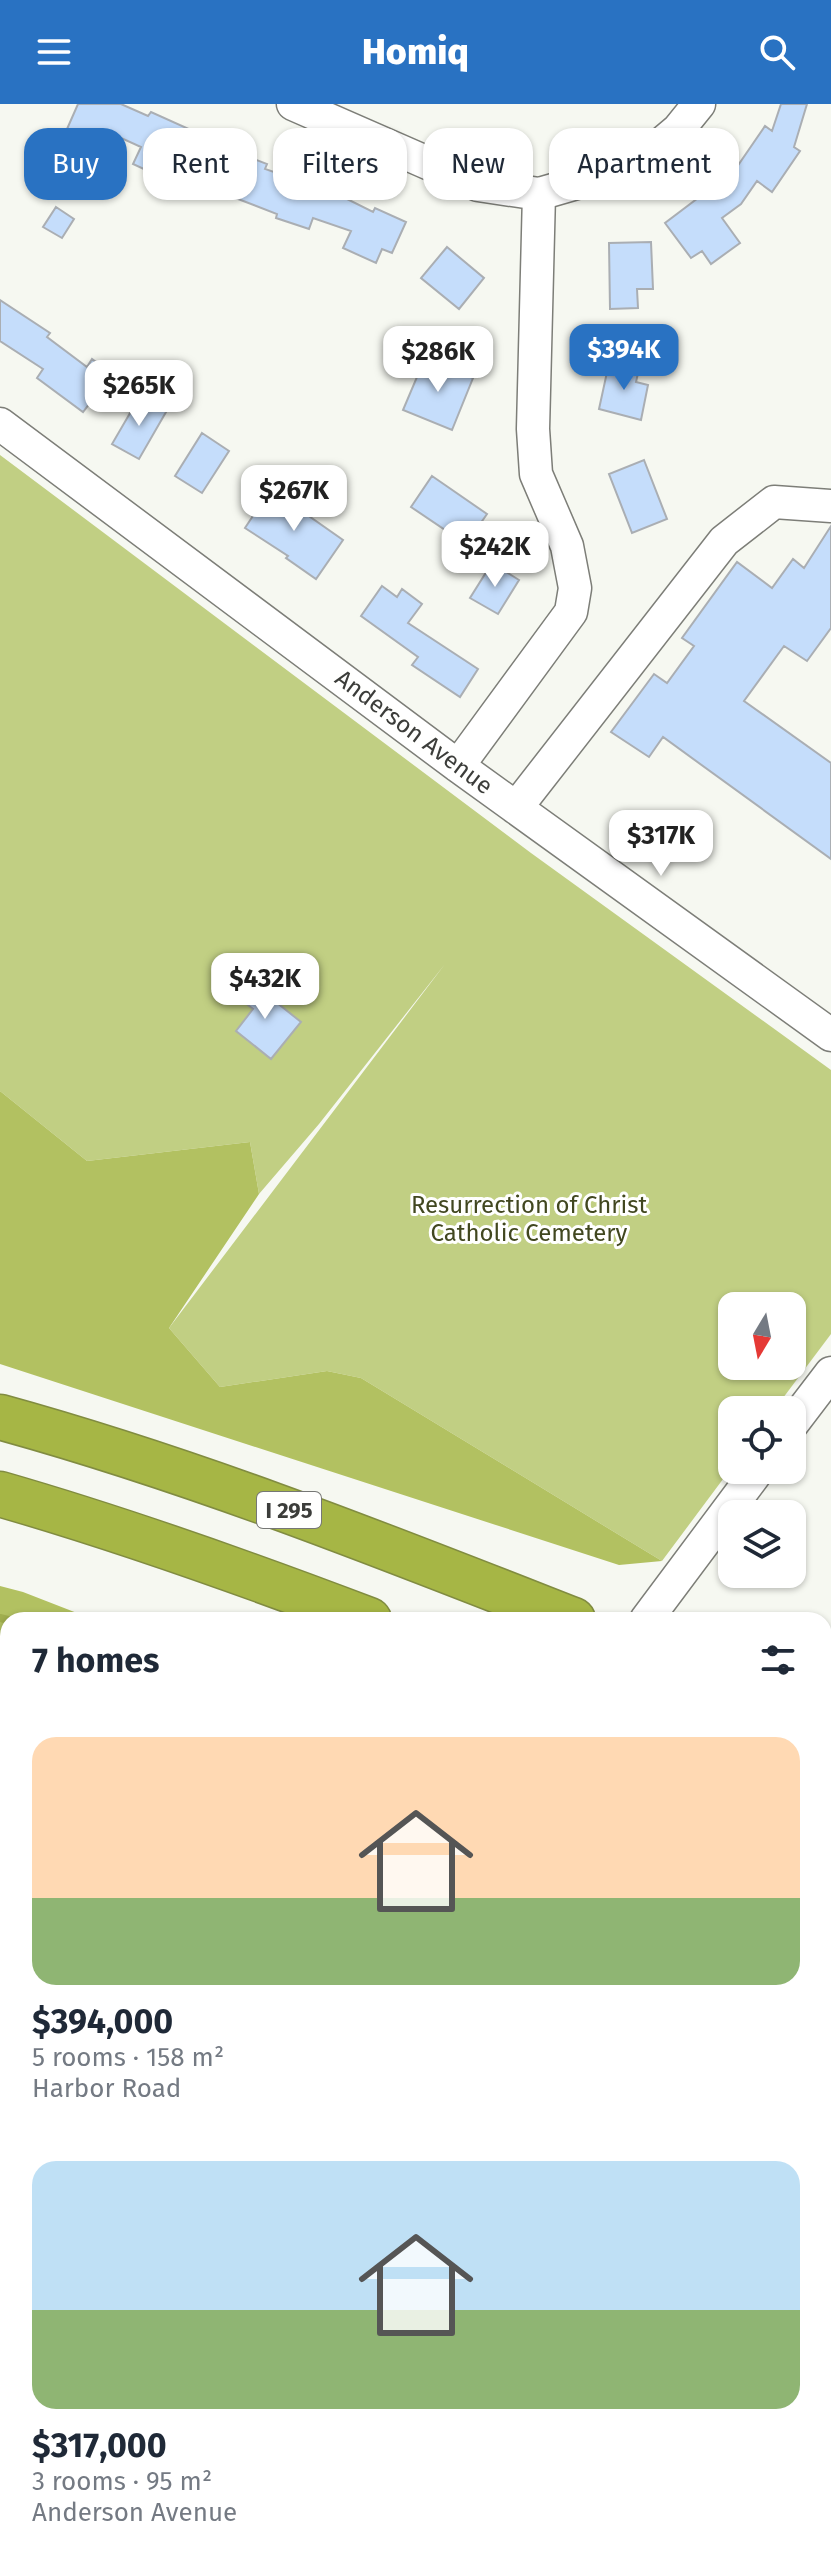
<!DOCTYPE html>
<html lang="en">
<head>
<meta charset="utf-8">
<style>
  :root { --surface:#fff; --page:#f2f2f3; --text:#1f2937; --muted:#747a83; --accent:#2972c2 }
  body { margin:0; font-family:"Fira Sans",sans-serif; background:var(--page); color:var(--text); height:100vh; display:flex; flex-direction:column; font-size:30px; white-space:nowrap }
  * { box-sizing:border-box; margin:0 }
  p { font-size:26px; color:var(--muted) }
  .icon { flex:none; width:44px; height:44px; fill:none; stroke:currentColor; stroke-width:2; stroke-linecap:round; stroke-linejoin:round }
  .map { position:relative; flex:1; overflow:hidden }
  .panel { position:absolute; left:0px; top:1508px; width:832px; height:962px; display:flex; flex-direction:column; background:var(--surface); border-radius:24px 24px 0 0; box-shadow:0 2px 6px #0004 }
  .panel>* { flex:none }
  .top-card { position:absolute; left:24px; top:24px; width:784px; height:72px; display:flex; gap:16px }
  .needle { width:52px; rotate:190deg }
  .buttons { position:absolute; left:718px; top:1188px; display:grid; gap:16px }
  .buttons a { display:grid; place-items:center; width:88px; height:88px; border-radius:16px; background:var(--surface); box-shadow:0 2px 6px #0004; font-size:40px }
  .price { position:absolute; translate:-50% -68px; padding:0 18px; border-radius:16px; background:#fff; color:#222; font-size:26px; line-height:52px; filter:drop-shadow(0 2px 4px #0008) }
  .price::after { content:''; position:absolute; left:50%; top:48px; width:24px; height:18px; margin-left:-12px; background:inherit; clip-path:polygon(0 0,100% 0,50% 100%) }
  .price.active { background:var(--accent); color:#fff }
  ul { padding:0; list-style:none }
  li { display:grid; align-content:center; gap:16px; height:424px; padding:0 32px }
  li span { display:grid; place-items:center; height:248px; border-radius:24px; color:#555 }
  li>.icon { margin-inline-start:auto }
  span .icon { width:144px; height:144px; fill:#fffc; stroke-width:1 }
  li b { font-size:34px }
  h2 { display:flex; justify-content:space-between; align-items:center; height:96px; padding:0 32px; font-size:34px }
  .chip { padding:0 28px; border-radius:24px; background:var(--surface); box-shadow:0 2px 6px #0004; font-size:28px; line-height:72px }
  .chip.active { background:var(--accent); color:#fff }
  header { display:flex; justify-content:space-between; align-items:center; height:104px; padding:0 32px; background:var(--accent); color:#fff; font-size:36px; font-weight:800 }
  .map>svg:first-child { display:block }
</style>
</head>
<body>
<header><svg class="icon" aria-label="menu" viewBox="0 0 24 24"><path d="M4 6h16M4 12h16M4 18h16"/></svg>Homiq<svg class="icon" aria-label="search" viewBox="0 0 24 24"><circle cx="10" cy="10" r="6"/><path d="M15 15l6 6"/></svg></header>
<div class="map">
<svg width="831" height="2469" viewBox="0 0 831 2469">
  <rect width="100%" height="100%" fill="#f6f8f1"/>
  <path fill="#c1cf83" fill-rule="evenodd" d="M 0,351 L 531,749 L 831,966 L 831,1230 L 774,1306 L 732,1306 L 732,1363 L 662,1457 L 361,1274 L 327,1267 L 220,1283 L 169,1224 L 445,860 L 319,1020 L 259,1090 L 250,1038 L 87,1057 L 0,987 ZM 732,1202 L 792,1202 L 792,1262 L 732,1262 Z"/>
  <path fill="#b2c161" d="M 0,987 L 87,1057 L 250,1038 L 259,1090 L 169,1224 L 220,1283 L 327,1267 L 361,1274 L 662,1457 L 619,1461 L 0,1260 Z
    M 0,1482 L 23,1488 L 95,1516 L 8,1516 L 8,2002 L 0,1996 Z
    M 824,1837 L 831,1841 L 831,2246 L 824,2243 Z
    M 831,2404 L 831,2469 L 829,2469 L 813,2462 L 824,2462 L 824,2410 Z"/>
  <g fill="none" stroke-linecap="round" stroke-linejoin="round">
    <path stroke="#a0ae4e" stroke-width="8" d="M 0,1514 L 8,1516
      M 824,2030 L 831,2035"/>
  </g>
  <path fill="#c5ddfb" stroke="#aaaeb3" stroke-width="2" d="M 78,0 L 121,0 L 148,12 L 151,8 L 200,30 L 199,34 L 267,60 L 265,65 L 335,89 L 373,108 L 375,104 L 406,118 L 392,149 L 382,145 L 376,159 L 343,144 L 351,127 L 313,114 L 309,125 L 276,114 L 277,110 L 165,67 L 161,73 L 133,60 L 141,43 L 106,27 L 100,40 L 67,25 Z
    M 781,0 L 807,0 L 794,43 L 800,47 L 772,88 L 757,77 L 741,100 L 722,114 L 740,139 L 711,160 L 702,147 L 691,154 L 665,119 L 714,82 L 719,89 L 765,22 L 772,27 Z
    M 56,103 L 74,115 L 62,134 L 43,123 Z
    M 651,138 L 653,185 L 637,185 L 638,204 L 610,205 L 609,139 Z
    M 447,143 L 484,174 L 459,205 L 421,174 Z
    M 0,196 L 50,229 L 47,233 L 87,263 L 92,255 L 112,270 L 83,308 L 37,274 L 43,265 L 0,237 Z
    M 425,254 L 473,274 L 452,326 L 403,306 Z
    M 609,259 L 639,265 L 636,278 L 648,281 L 641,316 L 599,305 Z
    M 140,292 L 166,308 L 139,355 L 112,340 Z
    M 202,329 L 229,347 L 202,389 L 175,372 Z
    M 644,356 L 667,415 L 632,429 L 609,370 Z
    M 432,372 L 487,410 L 466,440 L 411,403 Z
    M 272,383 L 298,400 L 296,403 L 343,436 L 316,475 L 286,454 L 288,452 L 245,424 Z
    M 831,422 L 831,524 L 807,557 L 784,542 L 744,597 L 831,659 L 831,755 L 663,633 L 649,653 L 611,628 L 654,570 L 667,579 L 694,542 L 682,534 L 737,458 L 772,484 L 793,455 L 804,464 Z
    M 492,459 L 519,476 L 498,510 L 470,494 Z
    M 382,482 L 397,493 L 402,485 L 422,500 L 408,519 L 478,565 L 460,593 L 412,561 L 418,553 L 361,512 Z
    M 247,875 L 301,918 L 271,955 L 236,927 L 253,905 L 235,891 Z"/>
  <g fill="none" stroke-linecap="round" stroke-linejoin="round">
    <g stroke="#7d7e78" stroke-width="35">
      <path id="minor" d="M 293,0 L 478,81 L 539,90 L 615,68 L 646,53 L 678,26 L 699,0
        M 0,320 L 458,662 L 831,931
        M 458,662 L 571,508 L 575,484 L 567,442 L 536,370 L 533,325 L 539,90
        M 516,704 L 724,437 L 774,398 L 831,402
        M 792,1320 L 831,1269
        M 646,1516 L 758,1366
        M 0,2243 L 8,2249
        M 0,2401 L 8,2390
        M 71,2462 L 80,2469
        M 562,2462 L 572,2469"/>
    </g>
    <g stroke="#818c41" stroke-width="47">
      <path id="highway" d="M 0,1313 C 196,1367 384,1442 573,1516
        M 0,1390 C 125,1426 248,1470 369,1516
        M 824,1629 L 831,1633
        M 824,1720 L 831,1723"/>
    </g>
    <use href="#minor" stroke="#fff" stroke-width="32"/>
    <use href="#highway" stroke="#a6b645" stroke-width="44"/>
  </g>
  <g text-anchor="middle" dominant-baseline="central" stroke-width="6" stroke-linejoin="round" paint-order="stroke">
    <rect fill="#fffffe" stroke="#767775" stroke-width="2" x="257" y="1388" width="64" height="36" rx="6"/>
    <g font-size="22" font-weight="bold" fill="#3c3d3a">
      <text x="289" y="1406">I 295</text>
    </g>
    <g font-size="24" fill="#3c3d3a" stroke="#fffffe">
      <text transform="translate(414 628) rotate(37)">Anderson Avenue</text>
    </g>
    <g font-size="24" fill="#41471f" stroke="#fffffe">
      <text x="529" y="1101">Resurrection of Christ<tspan x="529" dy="28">Catholic Cemetery</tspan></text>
    </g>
  </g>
</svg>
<div class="buttons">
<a><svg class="needle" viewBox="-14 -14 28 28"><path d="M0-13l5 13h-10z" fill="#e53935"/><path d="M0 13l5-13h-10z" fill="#747a83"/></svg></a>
<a><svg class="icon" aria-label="locate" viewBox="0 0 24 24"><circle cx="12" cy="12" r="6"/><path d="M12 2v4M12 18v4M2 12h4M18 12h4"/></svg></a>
<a><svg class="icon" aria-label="layers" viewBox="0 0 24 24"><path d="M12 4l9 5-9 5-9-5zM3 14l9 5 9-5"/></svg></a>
</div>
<b class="price active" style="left:624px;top:288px">$394K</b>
<b class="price" style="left:438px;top:290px">$286K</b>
<b class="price" style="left:139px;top:324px">$265K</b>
<b class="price" style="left:294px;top:429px">$267K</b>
<b class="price" style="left:495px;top:485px">$242K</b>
<b class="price" style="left:661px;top:774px">$317K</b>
<b class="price" style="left:265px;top:917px">$432K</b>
<div class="top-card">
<a class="chip active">Buy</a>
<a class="chip">Rent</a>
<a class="chip">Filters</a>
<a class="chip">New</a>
<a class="chip">Apartment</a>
</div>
<section class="panel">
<h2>7 homes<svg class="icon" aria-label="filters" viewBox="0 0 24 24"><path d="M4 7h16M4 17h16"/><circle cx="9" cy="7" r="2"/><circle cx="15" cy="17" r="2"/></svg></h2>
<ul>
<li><span style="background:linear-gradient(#ffd9b3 65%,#8fb573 0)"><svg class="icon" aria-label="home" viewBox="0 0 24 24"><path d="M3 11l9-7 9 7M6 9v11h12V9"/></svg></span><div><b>$394,000</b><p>5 rooms · 158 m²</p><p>Harbor Road</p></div></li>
<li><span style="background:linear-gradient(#bfe0f5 60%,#8fb573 0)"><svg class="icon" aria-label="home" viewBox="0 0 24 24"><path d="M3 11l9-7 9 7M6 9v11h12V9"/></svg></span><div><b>$317,000</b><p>3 rooms · 95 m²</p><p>Anderson Avenue</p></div></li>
</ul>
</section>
</div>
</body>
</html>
